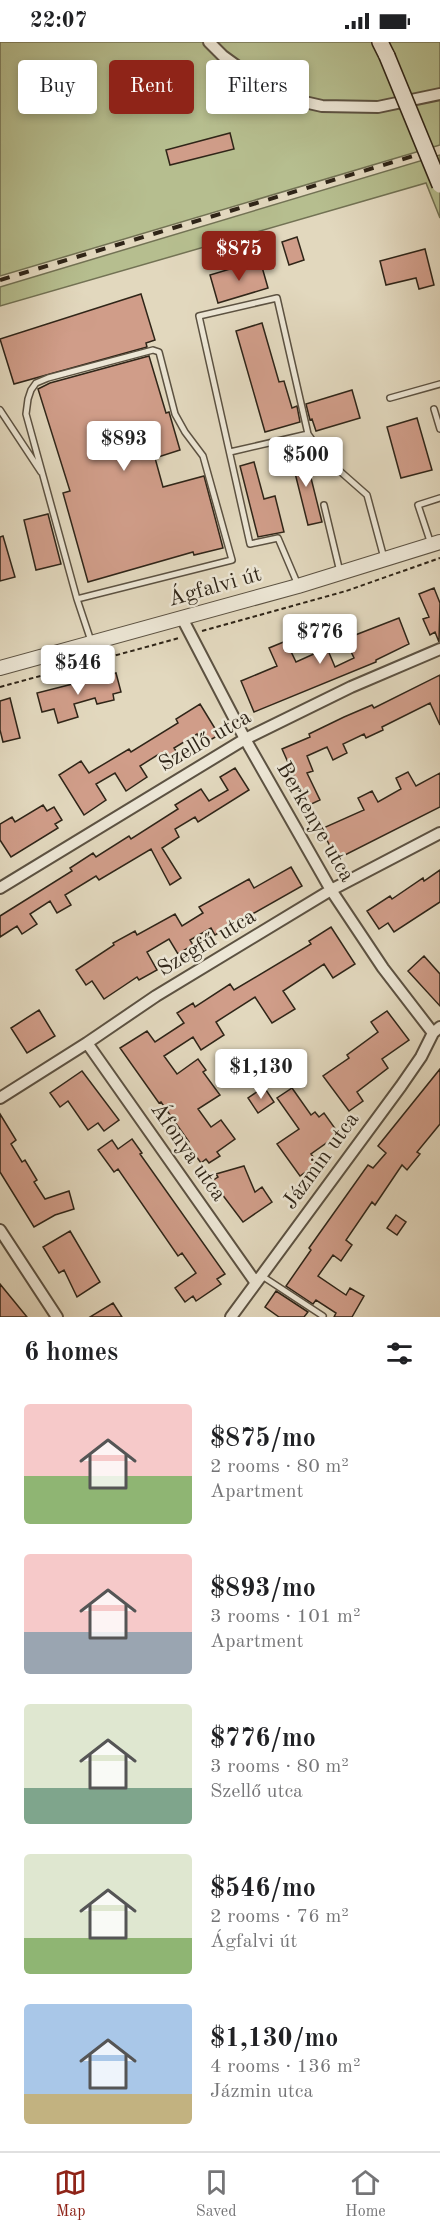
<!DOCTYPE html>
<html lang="en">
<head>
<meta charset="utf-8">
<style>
  :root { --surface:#fff; --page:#f6f6f6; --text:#202124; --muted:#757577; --line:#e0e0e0; --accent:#8f2418 }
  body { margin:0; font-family:"Old Standard TT",serif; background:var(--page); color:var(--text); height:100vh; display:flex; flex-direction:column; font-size:22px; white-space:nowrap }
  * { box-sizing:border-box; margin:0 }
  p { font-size:20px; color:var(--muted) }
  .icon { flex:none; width:33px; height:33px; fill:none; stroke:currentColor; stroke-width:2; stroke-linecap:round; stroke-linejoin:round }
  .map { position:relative; height:1275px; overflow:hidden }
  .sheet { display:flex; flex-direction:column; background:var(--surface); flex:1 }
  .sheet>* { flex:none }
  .guide { position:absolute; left:18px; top:18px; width:405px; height:54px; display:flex; gap:12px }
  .price { position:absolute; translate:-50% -51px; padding:0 14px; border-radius:6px; background:#fff; color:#222; font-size:20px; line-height:39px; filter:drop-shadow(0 2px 3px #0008) }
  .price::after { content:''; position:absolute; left:50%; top:36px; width:18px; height:14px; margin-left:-9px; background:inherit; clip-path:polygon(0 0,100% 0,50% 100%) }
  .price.current { background:var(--accent); color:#fff }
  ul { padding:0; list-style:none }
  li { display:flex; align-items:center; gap:18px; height:150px; padding:0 24px }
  li span { display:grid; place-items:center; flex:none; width:168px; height:120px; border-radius:6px; color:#555 }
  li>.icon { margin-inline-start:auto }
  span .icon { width:72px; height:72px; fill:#fffc; stroke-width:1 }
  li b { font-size:26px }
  h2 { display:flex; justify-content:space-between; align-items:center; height:72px; padding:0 24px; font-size:26px }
  .pill { padding:0 21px; border-radius:6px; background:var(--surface); box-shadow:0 3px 9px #0003; font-size:21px; line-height:54px }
  .pill.current { background:var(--accent); color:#fff }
  .status { display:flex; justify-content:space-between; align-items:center; height:42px; padding:0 30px; background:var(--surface); direction:ltr }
  .status svg { height:16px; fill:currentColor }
  .menu { display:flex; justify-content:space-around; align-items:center; height:84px; border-top:2px solid var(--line); background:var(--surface); font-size:16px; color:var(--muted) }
  .menu a { display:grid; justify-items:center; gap:3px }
  .menu .current { color:var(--accent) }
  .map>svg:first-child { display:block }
</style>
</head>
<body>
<div class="status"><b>22:07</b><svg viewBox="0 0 49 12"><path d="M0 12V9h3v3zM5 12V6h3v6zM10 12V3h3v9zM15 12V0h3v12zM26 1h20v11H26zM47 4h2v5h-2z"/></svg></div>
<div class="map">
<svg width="440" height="1275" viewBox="0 0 440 1275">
  <rect width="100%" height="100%" fill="#e2d8be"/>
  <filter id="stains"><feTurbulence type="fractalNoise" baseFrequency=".00333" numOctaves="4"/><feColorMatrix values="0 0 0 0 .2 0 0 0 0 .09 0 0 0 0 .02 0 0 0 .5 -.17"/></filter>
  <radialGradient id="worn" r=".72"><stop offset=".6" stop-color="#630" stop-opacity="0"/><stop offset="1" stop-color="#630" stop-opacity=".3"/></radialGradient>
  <path fill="#b6be8f" stroke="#727254" stroke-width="1.5" d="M 0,0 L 440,0 L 440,103 L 0,234 Z
    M 440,113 L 440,176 L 426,141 L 0,264 L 0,245 Z"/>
  <path fill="#d09d89" stroke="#2f2518" stroke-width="1.5" d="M 230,91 L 234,107 L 170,123 L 166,108 Z
    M 297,195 L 304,218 L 289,223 L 282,200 Z
    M 425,207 L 434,243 L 419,247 L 416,236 L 386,243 L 380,219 Z
    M 260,218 L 268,246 L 218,261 L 210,233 Z
    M 141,252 L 155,298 L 146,301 L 147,305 L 14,342 L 0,297 Z
    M 262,281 L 279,340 L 284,339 L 292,366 L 297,364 L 300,380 L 265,390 L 236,289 Z
    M 149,314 L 166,371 L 169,370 L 180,408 L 155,416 L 163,445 L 204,434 L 223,506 L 194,513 L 193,510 L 88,540 L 63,451 L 70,449 L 38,347 L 50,341 Z
    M 352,348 L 360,376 L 316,389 L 312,377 L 310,378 L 306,362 Z
    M 417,376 L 432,428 L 401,436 L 387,385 Z
    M 304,408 L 322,480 L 308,483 L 290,411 Z
    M 254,420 L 264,457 L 275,454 L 284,490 L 258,495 L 240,424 Z
    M 48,472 L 61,522 L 36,528 L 24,478 Z
    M 3,494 L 15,535 L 0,539 L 0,495 Z
    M 434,546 L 440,561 L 439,600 L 435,590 L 430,593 L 423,577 L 429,575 L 419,552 Z
    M 399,576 L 409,602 L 376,618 L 376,620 L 254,670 L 241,639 L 277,624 L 269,606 L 286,599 L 296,620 L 327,606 L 335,625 L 354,616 L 345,597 Z
    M 116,631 L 121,650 L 113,652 L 114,658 L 97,662 L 95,656 L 74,662 L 78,675 L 58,681 L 54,667 L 42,670 L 37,651 Z
    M 440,633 L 440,683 L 430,661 L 382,685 L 383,688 L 366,696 L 364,692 L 343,702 L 347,711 L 333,718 L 327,705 L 307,714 L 313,729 L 307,731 L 320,758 L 305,765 L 300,755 L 303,754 L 282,707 L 310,695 L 309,692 L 344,675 L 372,663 L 374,666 Z
    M 10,656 L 20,696 L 3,700 L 0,688 L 0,659 Z
    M 200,662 L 219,693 L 203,702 L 197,692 L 174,706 L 180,715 L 166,724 L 159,712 L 140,724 L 147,735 L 126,749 L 115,731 L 96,742 L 106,758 L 84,773 L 59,733 L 81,719 L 89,731 L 129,707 L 131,710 L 178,681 L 176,677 Z
    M 235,726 L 249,748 L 198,780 L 195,775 L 175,787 L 179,795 L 162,806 L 181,836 L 170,843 L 151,807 L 99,838 L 96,834 L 65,853 L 71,863 L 57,871 L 50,859 L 30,872 L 37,882 L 22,892 L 17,884 L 0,895 L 0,874 L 72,829 L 70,826 L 93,811 L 96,815 L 129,794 L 131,797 L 178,767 L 175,763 L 201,747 L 209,759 L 228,748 L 220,735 Z
    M 408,730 L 416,744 L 440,731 L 440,765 L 337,817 L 321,787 L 364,768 L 358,756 L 372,749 L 378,760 L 401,747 L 396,736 Z
    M 43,763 L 47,769 L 54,765 L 62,778 L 55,782 L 58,786 L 11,815 L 0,798 L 0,782 L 12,775 L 15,780 Z
    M 291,825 L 302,844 L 215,893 L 211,886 L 190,898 L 193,903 L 178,912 L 169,897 L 147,910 L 157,928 L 139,938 L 137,935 L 104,957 L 92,939 L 86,943 L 76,928 L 114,903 L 113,901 L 135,889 L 137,893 L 175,872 L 182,884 L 203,871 L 199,865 L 249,837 L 254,846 Z
    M 440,828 L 440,860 L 394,890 L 388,881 L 379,887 L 367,869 L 390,854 L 392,857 L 423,836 L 424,839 Z
    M 331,885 L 355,922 L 333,936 L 324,922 L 283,949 L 295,967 L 272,981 L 255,955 L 216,980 L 224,993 L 201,1008 L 193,995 L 164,1014 L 177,1032 L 198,1017 L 206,1028 L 203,1030 L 220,1053 L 198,1067 L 211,1085 L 221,1078 L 235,1097 L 217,1110 L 220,1114 L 209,1121 L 206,1117 L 201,1121 L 187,1102 L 189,1100 L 161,1060 L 159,1061 L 120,1006 L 147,989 L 155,1000 L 184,981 L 177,971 L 193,961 L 195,965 L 230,942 L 234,948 L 311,902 L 309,899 Z
    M 424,914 L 440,932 L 440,964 L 408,929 Z
    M 39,968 L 55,994 L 27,1011 L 11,986 Z
    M 387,969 L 409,998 L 382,1017 L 388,1026 L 357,1050 L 363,1059 L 349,1069 L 323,1034 L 349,1016 L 347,1013 L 378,990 L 371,980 Z
    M 440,1027 L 440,1082 L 417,1110 L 420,1112 L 407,1128 L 402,1123 L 375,1163 L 372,1160 L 346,1198 L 352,1203 L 341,1219 L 333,1213 L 318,1234 L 346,1253 L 350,1246 L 364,1254 L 352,1275 L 334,1275 L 336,1271 L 316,1258 L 313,1262 L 286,1244 L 311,1208 L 309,1206 L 368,1123 L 373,1126 L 386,1111 L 378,1104 Z
    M 82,1029 L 119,1078 L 104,1089 L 98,1081 L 88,1088 L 68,1059 L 60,1065 L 50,1051 Z
    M 264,1045 L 274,1060 L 258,1071 L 248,1056 Z
    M 292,1046 L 311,1073 L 315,1070 L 319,1075 L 324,1071 L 339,1092 L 311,1112 L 318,1121 L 300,1134 L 277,1102 L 299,1087 L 277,1056 Z
    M 0,1072 L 16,1098 L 11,1102 L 22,1120 L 25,1118 L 37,1138 L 34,1140 L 45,1157 L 69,1149 L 74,1167 L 55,1173 L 34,1185 L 0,1130 Z
    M 132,1097 L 142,1111 L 140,1112 L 225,1232 L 217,1237 L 221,1242 L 196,1259 L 193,1254 L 185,1260 L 175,1246 L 196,1231 L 182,1211 L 178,1214 L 118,1127 L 114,1130 L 98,1108 L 112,1098 L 118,1107 Z
    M 244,1124 L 255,1150 L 262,1145 L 272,1160 L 243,1180 L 212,1139 L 218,1135 L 216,1132 Z
    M 396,1173 L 406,1180 L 397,1193 L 387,1186 Z
    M 70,1189 L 100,1240 L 77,1255 L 64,1228 L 59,1231 L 43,1205 Z
    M 0,1242 L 27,1275 L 0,1275 Z
    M 276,1249 L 308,1270 L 304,1275 L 279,1275 L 265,1265 Z
    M 113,1261 L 122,1275 L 90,1275 Z"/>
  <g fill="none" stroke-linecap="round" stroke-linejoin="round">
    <g stroke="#5c5242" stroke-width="8">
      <path id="service" d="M 390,356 L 440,342
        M 434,367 L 440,387
        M 0,368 L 41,430
        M 230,410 L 308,392
        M 324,463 L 340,530
        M 431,502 L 418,463 L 440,456
        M 298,543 L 278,496 L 250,502 L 199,274 L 277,256 L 308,392 L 325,416 L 367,453 L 384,516
        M 77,557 L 232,518 L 203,414 L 185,390 L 175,372 L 159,310 L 153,308 L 48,336 L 36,341 L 31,348 L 28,357 L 26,372 L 77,557 L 91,599
        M 262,1234 L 323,1274"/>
    </g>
    <g stroke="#5c5242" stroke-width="14">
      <path id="minor" d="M 209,0 L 223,14 L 278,54 L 322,64 L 378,65 L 440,52
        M 182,576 L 245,697 L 331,848 L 383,926 L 433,991
        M 0,846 L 245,697 L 351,645 L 440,607
        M 87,1001 L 256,1241
        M 0,1056 L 87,1001 L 156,954 L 331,848 L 440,791
        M 0,1188 L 57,1275
        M 231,1275 L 401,1044 L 421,1015 L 433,991 L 440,985"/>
    </g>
    <g stroke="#5c5242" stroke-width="16">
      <path id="tertiary" d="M 0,626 L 298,544 L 440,500"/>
    </g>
    <g stroke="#2f2518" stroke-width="18">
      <path id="secondary" d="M 380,0 L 387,14"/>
    </g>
    <path stroke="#2f2518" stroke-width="2" stroke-dasharray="4.5 3" stroke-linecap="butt" d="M 202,589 L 346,549 L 440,516
      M 0,645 L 179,596"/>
    <use href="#service" stroke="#ece6d5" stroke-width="5"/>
    <use href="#minor" stroke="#ece6d5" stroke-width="10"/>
    <use href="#tertiary" stroke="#ece6d5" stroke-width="14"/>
    <use href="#secondary" stroke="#ece6d5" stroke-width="15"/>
    <path stroke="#2f2518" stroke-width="4" stroke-dasharray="10 10" stroke-linecap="butt" d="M 0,238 L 440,106"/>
    <g stroke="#2f2518" stroke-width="18" stroke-linecap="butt">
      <path id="secondary-bridge" d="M 387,14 L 440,143"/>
    </g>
    <use href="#secondary-bridge" stroke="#ece6d5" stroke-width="15"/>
  </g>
  <g text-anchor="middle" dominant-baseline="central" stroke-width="5" stroke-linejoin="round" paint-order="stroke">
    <g font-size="22" fill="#2f2518" stroke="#ece6d5">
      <text transform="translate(215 545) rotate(-16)">Ágfalvi út</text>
      <text transform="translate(205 699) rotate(-30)">Szellő utca</text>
      <text transform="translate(315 780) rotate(60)">Berkenye utca</text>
      <text transform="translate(207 901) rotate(-31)">Szegfű utca</text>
      <text transform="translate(188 1110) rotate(55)">Áfonya utca</text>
      <text transform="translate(321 1119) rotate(-54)">Jázmin utca</text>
    </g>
  </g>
  <rect width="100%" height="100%" filter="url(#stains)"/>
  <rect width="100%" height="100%" fill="url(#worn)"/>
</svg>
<b class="price current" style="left:239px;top:240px">$875</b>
<b class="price" style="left:124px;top:430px">$893</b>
<b class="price" style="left:306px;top:446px">$500</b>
<b class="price" style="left:320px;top:623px">$776</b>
<b class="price" style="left:78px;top:654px">$546</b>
<b class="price" style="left:261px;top:1058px">$1,130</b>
<div class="guide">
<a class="pill">Buy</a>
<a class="pill current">Rent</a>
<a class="pill">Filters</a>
</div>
</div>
<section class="sheet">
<h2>6 homes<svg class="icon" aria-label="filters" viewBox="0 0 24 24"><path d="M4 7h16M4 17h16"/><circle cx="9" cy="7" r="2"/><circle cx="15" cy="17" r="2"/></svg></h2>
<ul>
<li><span style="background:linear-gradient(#f6c9c9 60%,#8fb573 0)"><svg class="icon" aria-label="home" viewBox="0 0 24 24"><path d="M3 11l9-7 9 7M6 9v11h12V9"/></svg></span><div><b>$875/mo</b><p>2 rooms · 80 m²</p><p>Apartment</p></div></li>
<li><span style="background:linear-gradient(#f6c9c9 65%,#9aa5b1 0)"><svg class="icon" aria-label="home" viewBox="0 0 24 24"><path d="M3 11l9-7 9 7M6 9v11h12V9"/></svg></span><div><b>$893/mo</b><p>3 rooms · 101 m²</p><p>Apartment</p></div></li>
<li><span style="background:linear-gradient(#dfe7d0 70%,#7fa58c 0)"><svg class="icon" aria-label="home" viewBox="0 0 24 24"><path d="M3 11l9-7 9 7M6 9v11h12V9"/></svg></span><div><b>$776/mo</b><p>3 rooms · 80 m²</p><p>Szellő utca</p></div></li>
<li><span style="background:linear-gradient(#dfe7d0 70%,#8fb573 0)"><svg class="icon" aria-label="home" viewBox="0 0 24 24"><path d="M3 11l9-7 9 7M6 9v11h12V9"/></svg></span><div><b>$546/mo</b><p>2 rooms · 76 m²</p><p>Ágfalvi út</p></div></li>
<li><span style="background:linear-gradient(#a9c7e8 75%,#c2b280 0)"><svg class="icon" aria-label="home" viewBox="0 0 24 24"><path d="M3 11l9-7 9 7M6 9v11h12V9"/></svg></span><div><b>$1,130/mo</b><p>4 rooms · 136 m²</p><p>Jázmin utca</p></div></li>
</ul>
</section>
<nav class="menu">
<a class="current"><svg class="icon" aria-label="map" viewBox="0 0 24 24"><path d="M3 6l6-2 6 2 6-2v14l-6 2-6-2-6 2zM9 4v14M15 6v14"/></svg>Map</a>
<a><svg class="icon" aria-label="saved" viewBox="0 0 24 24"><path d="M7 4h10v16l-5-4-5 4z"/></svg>Saved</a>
<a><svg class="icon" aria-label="home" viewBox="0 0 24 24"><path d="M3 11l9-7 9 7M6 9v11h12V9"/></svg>Home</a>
</nav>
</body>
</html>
